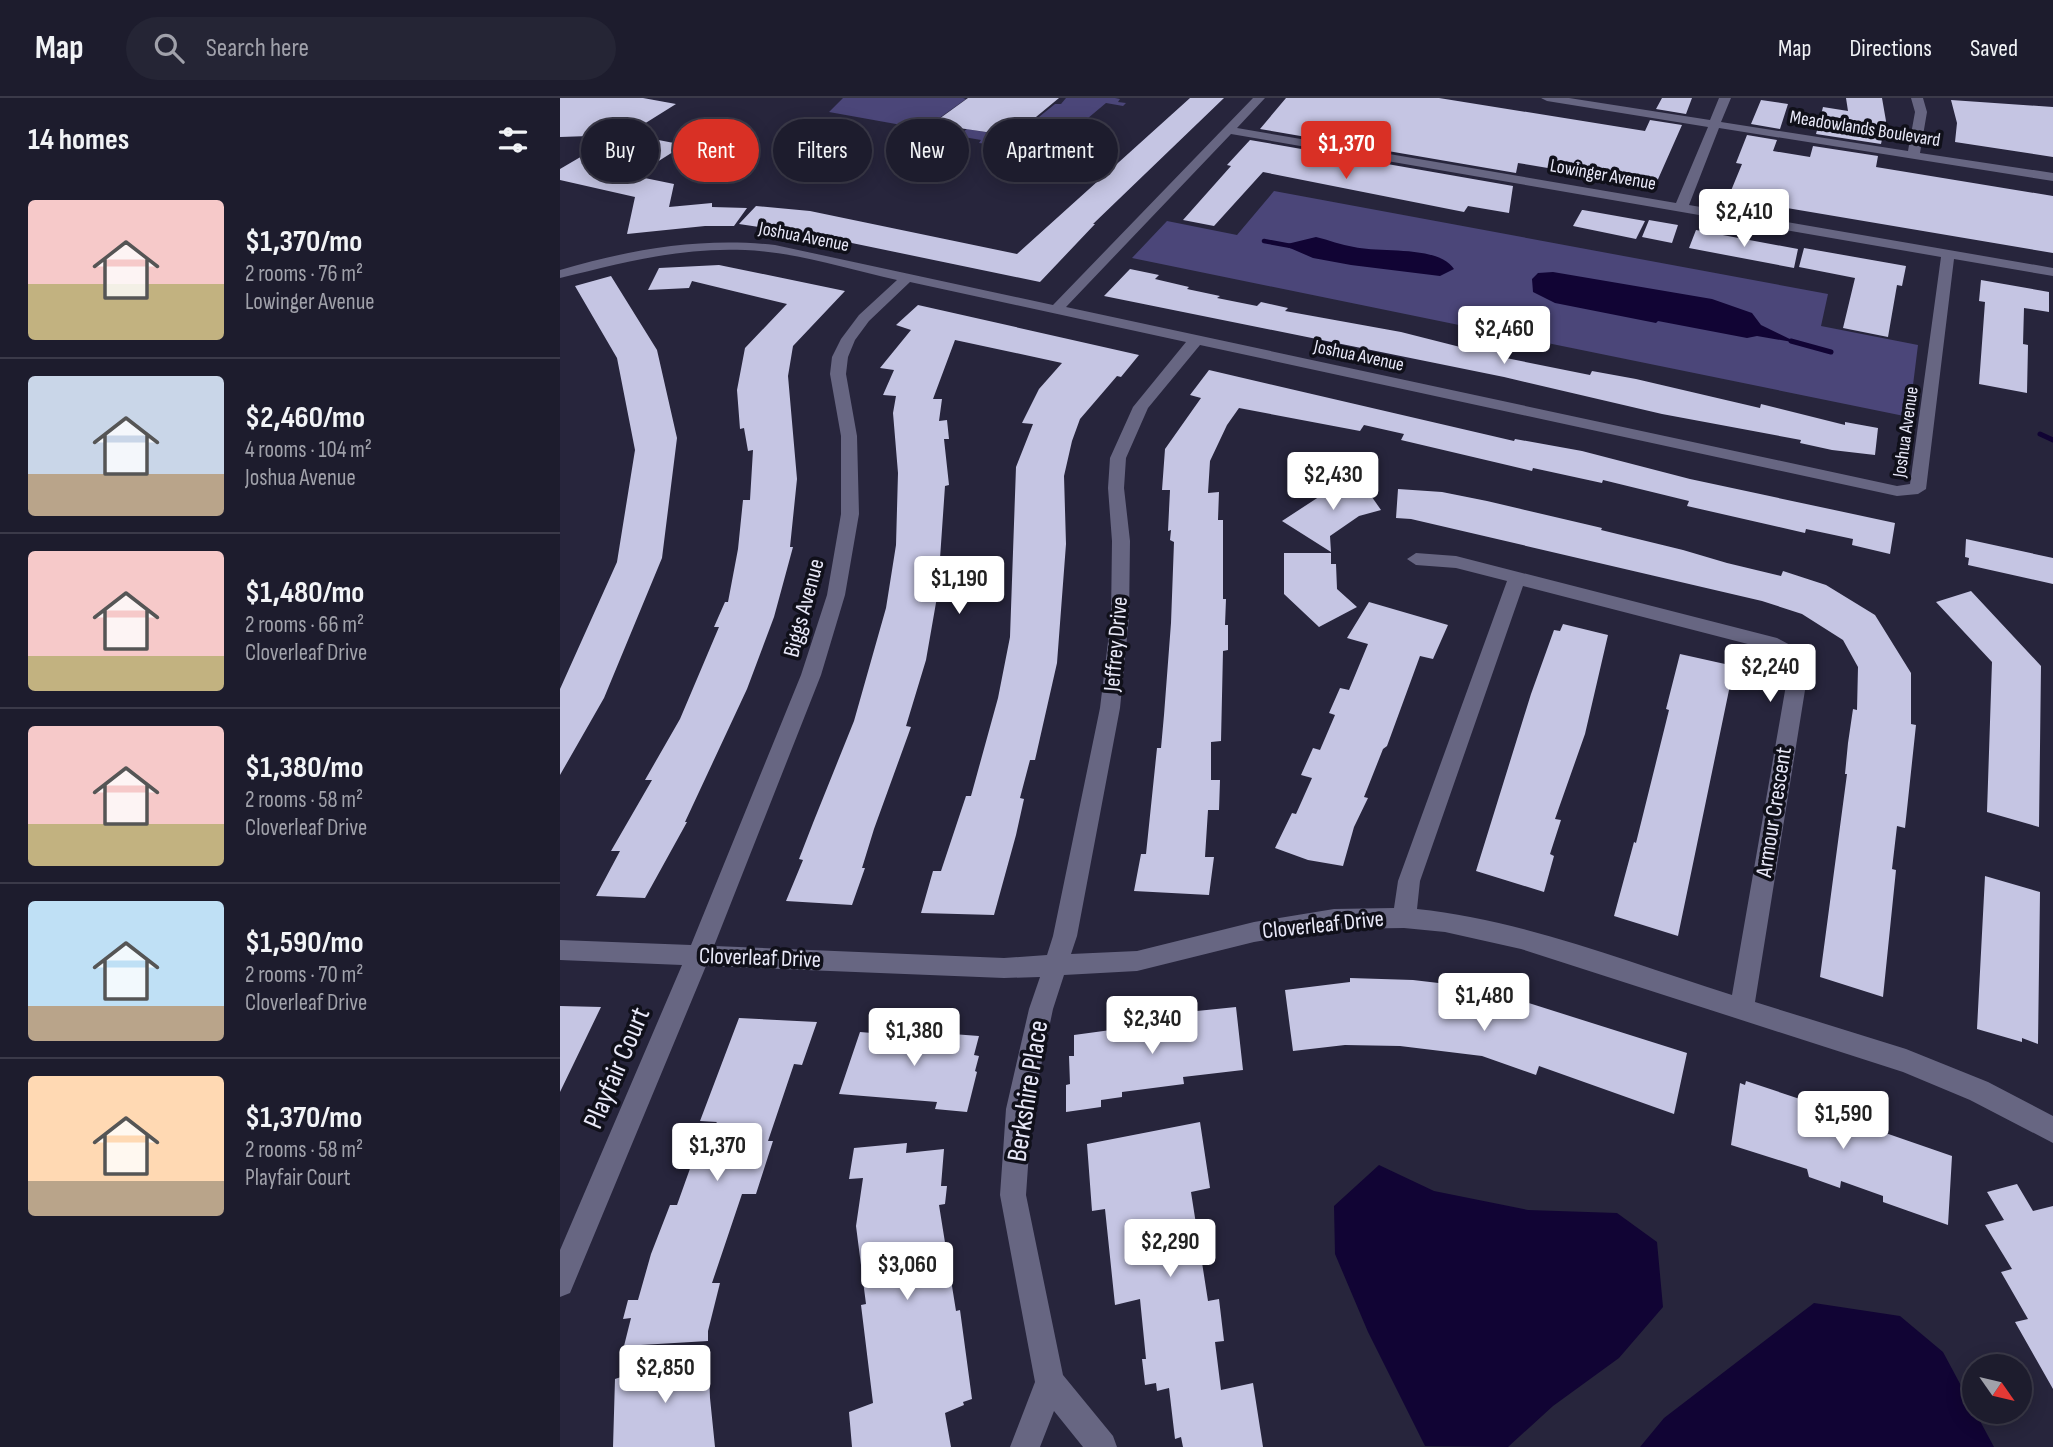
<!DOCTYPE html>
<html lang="en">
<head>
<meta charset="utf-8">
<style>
  :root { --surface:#1d1c2d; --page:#252535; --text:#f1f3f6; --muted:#a0a1aa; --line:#3b3a49; --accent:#d93025 }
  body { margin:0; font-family:"Sofia Sans Condensed",sans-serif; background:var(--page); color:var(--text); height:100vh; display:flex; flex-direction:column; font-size:26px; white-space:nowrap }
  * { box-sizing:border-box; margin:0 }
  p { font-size:23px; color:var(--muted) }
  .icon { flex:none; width:38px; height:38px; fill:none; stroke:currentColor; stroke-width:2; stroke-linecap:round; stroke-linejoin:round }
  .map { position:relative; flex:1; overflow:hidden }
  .side { display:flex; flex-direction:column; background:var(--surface); width:560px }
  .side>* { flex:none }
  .hud { position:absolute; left:21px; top:21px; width:665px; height:63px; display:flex; gap:14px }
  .needle { width:46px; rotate:124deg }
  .buttons { position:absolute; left:1402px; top:1256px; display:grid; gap:14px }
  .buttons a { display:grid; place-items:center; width:70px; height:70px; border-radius:50%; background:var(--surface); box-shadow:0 4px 18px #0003,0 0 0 2px var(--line); font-size:35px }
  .price { position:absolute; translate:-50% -60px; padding:0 16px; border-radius:7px; background:#fff; color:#222; font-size:23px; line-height:46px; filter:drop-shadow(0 2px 4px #0008) }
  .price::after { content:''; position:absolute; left:50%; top:42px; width:21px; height:16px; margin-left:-10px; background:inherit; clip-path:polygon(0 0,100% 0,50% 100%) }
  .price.on { background:var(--accent); color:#fff }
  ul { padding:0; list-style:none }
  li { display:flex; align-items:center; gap:21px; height:175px; padding:0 28px }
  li+li { border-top:2px solid var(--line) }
  li span { display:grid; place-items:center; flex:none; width:196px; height:140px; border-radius:7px; color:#555 }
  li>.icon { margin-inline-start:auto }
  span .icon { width:84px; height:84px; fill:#fffc; stroke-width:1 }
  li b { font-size:30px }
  h2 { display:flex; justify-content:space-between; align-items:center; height:84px; padding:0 28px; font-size:30px }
  .tag { padding:0 24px; border-radius:32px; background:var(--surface); box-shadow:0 4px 18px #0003,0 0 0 2px var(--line); font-size:24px; line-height:63px }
  .tag.on { background:var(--accent); color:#fff }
  header { display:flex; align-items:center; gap:42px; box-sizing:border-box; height:98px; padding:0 35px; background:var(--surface); border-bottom:2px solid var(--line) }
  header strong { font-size:33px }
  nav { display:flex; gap:38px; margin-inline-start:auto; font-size:24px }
  .search { width:490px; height:63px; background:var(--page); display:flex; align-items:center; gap:18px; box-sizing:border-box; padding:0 24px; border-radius:38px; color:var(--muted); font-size:26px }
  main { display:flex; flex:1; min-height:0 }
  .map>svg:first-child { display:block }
</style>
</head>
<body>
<header>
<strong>Map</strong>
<div class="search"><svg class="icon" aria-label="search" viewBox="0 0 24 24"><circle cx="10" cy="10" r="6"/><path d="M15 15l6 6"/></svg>Search here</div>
<nav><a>Map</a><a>Directions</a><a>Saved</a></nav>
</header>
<main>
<section class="side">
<h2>14 homes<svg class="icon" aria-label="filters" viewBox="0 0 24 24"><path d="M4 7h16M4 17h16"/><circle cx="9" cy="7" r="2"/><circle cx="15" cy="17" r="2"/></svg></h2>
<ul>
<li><span style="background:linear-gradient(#f6c9c9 60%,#c2b280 0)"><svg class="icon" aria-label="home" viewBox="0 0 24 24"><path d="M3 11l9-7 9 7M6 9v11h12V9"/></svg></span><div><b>$1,370/mo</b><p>2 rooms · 76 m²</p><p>Lowinger Avenue</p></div></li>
<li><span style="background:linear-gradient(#c9d6e8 70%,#b9a48a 0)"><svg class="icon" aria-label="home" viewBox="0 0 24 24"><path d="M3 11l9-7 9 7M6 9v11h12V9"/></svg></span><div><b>$2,460/mo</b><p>4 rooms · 104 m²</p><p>Joshua Avenue</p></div></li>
<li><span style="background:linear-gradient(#f6c9c9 75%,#c2b280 0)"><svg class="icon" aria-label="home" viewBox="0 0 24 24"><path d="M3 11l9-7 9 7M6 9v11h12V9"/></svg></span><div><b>$1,480/mo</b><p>2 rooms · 66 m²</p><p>Cloverleaf Drive</p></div></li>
<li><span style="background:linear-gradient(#f6c9c9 70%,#c2b280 0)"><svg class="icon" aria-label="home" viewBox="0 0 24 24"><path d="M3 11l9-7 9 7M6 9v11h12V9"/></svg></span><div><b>$1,380/mo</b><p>2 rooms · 58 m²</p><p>Cloverleaf Drive</p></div></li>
<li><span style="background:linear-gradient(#bfe0f5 75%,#b9a48a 0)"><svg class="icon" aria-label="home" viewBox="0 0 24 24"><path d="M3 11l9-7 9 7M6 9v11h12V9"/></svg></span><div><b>$1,590/mo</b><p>2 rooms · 70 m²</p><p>Cloverleaf Drive</p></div></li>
<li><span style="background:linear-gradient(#ffd9b3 75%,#b9a48a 0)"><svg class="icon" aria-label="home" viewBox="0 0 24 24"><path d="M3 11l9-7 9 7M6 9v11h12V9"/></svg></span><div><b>$1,370/mo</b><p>2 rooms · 58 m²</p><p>Playfair Court</p></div></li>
</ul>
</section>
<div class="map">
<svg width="1493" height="1349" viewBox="0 0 1493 1349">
  <rect width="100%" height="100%" fill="#27253c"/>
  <path fill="#4b4679" d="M 283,0 L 403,0 L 406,1 L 371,26 L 392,31 L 386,35 L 269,14 Z
    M 506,0 L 555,0 L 560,1 L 558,4 L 566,5 L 563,8 L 546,5 L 515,31 L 533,34 C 522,46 509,46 497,56 L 419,45 L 421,42 L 398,38 L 407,31 L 454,39 L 495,6 L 501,6 Z
    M 714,93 L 1268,196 L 1261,228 L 1358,247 L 1349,319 L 572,160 L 607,123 L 677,137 Z"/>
  <path fill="#110434" d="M 756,139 C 769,142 781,147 794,149 C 819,155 879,147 894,171 L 880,178 L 791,167 L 753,160 L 723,147 Z
    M 993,174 L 1152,201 L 1192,215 L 1201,227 L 1238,245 L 1197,238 L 1187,240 L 1098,223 L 1096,225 L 995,205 L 973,194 L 972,181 L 978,175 Z
    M 819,1067 L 874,1093 L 968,1112 L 1057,1115 L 1097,1144 L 1103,1209 L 1059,1260 L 993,1308 L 948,1349 L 865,1348 L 808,1234 L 775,1156 L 774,1108 Z
    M 1254,1205 L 1340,1218 L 1383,1254 L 1434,1349 L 1080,1349 L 1104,1320 Z"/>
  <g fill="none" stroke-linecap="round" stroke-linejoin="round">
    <path stroke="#110434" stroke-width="4.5" d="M 704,143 L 731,148"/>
    <path stroke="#110434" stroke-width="5" d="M 1231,243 L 1271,254
      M 1480,336 L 1493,342"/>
  </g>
  <path fill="#c5c5e3" d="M 0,0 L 83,0 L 116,6 L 68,36 L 124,47 L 75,78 L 114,86 L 109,109 L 152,105 L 152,109 L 187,110 L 174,128 L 145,128 L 67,136 L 75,99 L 0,82 L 0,71 L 58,37 L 0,39 Z
    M 408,0 L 499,0 L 453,38 L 372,26 Z
    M 630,0 L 664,0 L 533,126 L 535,126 L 480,184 L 258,138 L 179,126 L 196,108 L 250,113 L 457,156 Z
    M 726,0 L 879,0 L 1085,33 L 1090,22 L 1122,27 L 1095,88 L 958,65 L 956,75 L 700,31 Z
    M 1102,0 L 1132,0 L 1126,16 L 1096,11 Z
    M 1286,0 L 1322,0 L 1326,23 L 1321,46 L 1256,36 L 1263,9 L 1288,13 Z
    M 1201,2 L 1228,6 L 1220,31 L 1191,26 Z
    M 1391,2 L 1493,9 L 1493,59 L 1395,44 L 1397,25 Z
    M 1187,37 L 1217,42 L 1213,53 L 1250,59 L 1253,48 L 1318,58 L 1316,69 L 1493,98 L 1493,155 L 1168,100 L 1182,66 L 1176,65 Z
    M 690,42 L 953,88 L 949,115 L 908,108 L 904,114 L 703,74 L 654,128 L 623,122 L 671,68 L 667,67 Z
    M 1022,112 L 1023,112 L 1085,123 L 1076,141 L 1013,128 Z
    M 1089,122 L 1118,127 L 1112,145 L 1082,139 Z
    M 1136,132 L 1238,151 L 1234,170 L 1129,150 Z
    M 1244,150 L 1346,168 L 1342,188 L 1337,187 L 1328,239 L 1283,230 L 1295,180 L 1239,169 Z
    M 159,167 L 285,193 L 233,248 L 228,278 L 237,381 L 230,449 L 233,449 L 214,519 L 187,591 L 125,724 L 127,724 L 85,800 L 36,798 L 60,753 L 51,753 L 92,682 L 85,682 L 120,621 L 159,529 L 154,529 L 165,504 L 168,504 L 178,451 L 183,402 L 190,402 L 193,352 L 188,353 L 184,330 L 180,331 L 177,292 L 185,250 L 227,206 L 132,183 L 129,190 L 88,192 L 99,170 Z
    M 570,171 L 599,177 L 595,181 L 629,189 L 627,191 L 660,198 L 657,200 L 697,208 L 701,204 L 728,210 L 725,213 L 841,234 L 912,252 L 914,248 L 943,254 L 941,259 L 1030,277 L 1032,273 L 1076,281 L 1200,310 L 1201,306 L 1285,327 L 1285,324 L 1318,330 L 1315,357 L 1272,352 L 1240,345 L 1241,342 L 1102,316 L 944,279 L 544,198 Z
    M 51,178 L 97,252 L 117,340 L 102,460 L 44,600 L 0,677 L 0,591 L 57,464 L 75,352 L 57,260 L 15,188 Z
    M 1421,182 L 1489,194 L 1489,214 L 1464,210 L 1463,246 L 1468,247 L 1467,295 L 1419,286 L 1425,204 L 1419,203 Z
    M 358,207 L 579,257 L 561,279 L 557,278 L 520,321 L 512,343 L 504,378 L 506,446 L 497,565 L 475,662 L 470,662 L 460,700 L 464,701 L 456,737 L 434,817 L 361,815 L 373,773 L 381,773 L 406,698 L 411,698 L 438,600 L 450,539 L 456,369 L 473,326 L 462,325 L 479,291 L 502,265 L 395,242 L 373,301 L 382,301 L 379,323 L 387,322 L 389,341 L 384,341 L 389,387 L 385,388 L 379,475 L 385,475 L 382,499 L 377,499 L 366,562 L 346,628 L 351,629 L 314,731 L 302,770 L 305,770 L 292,807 L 226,803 L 243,762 L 239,761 L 253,725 L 294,623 L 326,510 L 336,447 L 338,375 L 333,315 L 336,298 L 323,297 L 334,272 L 320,270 L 351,232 L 336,227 Z
    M 649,272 L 954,343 L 955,341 L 1022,353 L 1130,381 L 1335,425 L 1330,456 L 1292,447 L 1293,441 L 1246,431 L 1245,435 L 1127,408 L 1129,403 L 1043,382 L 1042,385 L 973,370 L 972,373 L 947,367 L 841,342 L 844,336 L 804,327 L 800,333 L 679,310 L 667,327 L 650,363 L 648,395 L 659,394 L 658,422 L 663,422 L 663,501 L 666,501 L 665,527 L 668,527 L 668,552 L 663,553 L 661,643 L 651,644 L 651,682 L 660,682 L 659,712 L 648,712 L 645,759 L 654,759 L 649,797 L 574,793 L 581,756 L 586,756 L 597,650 L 601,650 L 604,617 L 611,525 L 614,444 L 610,442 L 611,432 L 608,433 L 610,392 L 602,392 L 605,351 L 641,300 L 630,297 Z
    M 800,382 L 821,412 L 799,418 L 770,438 L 771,454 L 722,423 L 774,389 Z
    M 838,391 L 882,394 L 927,403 L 1042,430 L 1041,432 L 1123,452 L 1167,465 L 1221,478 L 1223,473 L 1266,487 L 1315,517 L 1351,575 L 1351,626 L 1356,627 L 1345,730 L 1337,728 L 1332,771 L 1336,772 L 1323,899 L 1260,879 L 1287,676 L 1285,676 L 1288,645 L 1293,611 L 1297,612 L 1298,569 L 1283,542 L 1242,516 L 1202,503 L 851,421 L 836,420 Z
    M 1406,441 L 1493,460 L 1493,486 L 1408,467 L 1409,460 L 1405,459 Z
    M 724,455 L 771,455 L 771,466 L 776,466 L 777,491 L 797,509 L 759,529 L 724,496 Z
    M 1411,493 L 1481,568 L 1479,729 L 1427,714 L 1432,564 L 1376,504 Z
    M 809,504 L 888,527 L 873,561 L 860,558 L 827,648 L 823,651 L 804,699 L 808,700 L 794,729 L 783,768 L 748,762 L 715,750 L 732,715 L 736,716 L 752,680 L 741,677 L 753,650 L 760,652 L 775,617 L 769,615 L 780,590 L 789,592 L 808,546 L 787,540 Z
    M 1003,526 L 1048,537 L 1025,636 L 995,721 L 1001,722 L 990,756 L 994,758 L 984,794 L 916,773 L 971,596 L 994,532 L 1000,533 Z
    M 1120,556 L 1174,568 L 1118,838 L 1054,818 L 1074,744 L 1076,745 L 1109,612 L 1106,611 Z
    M 1425,778 L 1480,794 L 1478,946 L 1462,940 L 1462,944 L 1417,931 Z
    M 790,880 L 853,882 L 921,890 L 1127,955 L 1114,1016 L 979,968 L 976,977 L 922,958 L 840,948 L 785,947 L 733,953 L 725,892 L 790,884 Z
    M 0,908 L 41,909 L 0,994 Z
    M 676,909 L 683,972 L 623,979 L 624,986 L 562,994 L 562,999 L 541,1002 L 541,1009 L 506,1014 L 506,987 L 510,986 L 509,958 L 514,958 L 514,937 L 595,926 L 595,921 L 628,918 L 627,914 Z
    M 179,920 L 257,924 L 242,967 L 234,966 L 208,1043 L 213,1043 L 196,1096 L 182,1096 L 152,1185 L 160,1185 L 148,1233 L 148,1243 L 64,1248 L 71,1220 L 63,1221 L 68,1202 L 78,1202 L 91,1156 L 110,1107 L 117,1107 L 132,1065 L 129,1057 L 157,1024 L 140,1023 Z
    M 326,931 L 419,938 L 414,957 L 419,958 L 415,973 L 417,974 L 407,1014 L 375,1011 L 377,1004 L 279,996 L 300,934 L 324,936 Z
    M 1186,983 L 1312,1025 L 1311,1030 L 1392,1058 L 1388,1127 L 1323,1104 L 1323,1098 L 1281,1083 L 1280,1090 L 1249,1079 L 1247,1071 L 1171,1047 L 1180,985 L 1185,987 Z
    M 640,1024 L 650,1090 L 631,1094 L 648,1203 L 659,1201 L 664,1243 L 655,1244 L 661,1292 L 693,1285 L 703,1349 L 623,1349 L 621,1339 L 615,1341 L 609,1290 L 597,1293 L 596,1285 L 585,1287 L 582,1261 L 586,1261 L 580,1201 L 555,1207 L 545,1111 L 532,1113 L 527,1046 Z
    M 347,1045 L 346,1055 L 384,1051 L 381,1088 L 387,1088 L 385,1106 L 379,1107 L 396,1213 L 400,1212 L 412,1301 L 403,1304 L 404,1307 L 385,1315 L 391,1349 L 292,1349 L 289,1314 L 313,1305 L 301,1207 L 306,1206 L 296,1128 L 303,1080 L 289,1081 L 294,1050 Z
    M 1457,1086 L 1473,1113 L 1493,1108 L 1493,1291 L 1455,1224 L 1468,1221 L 1441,1174 L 1452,1171 L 1425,1127 L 1444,1122 L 1427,1094 Z
    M 148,1250 L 150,1300 L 155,1349 L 53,1349 L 55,1281 Z"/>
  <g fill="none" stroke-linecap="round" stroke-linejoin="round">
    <path fill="#676682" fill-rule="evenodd" d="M 693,0 L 705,0 L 677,30 L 1116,105 L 1148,29 L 987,3 L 981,0 L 1009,0 L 1150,22 L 1159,0 L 1171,0 L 1161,24 L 1348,53 L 1355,14 L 1351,0 L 1363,0 L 1367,14 L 1360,55 L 1493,75 L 1493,83 L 1159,30 L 1129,107 L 1493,170 L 1493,178 L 1394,161 L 1366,391 L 1358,396 L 1337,398 L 640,247 L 588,310 L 566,360 L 564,390 L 570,443 L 569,519 L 560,610 L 517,838 L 511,856 L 577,853 L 694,824 L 774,811 L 834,810 L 838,783 L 947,483 L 896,470 L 856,467 L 847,461 L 856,455 L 896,458 L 1217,540 L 1247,556 L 1250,561 L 1195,904 L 1346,951 L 1428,984 L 1493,1018 L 1493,1045 L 1410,1002 L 1343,974 L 961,851 L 885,834 L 844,830 L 774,831 L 694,844 L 577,873 L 504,877 L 493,911 L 472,1011 L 466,1097 L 503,1277 L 553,1338 L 557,1349 L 523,1349 L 494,1313 L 480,1349 L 450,1349 L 475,1284 L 440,1097 L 446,1011 L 469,911 L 480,879 L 444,880 L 146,868 L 10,1195 L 0,1199 L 0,1152 L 122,867 L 0,862 L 0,842 L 131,847 L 241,577 L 267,497 L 281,416 L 281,338 L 270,276 L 272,259 L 281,241 L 299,217 L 337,182 C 287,171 236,154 185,152 C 120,149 62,165 0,180 L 0,172 C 72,151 141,139 215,147 L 493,207 ZM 671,36 L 1381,159 L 1350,386 L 1337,388 L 506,209 ZM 350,184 L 626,244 L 573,309 L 550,360 L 548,390 L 552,443 L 551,519 L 540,610 L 493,838 L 487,857 L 444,860 L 154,848 L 261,577 L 285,497 L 299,416 L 297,338 L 286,276 L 288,259 L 295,242 L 309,223 ZM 963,488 L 1211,552 L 1230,564 L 1172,897 C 1070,865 963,822 857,811 L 860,783 Z"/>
  </g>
  <g text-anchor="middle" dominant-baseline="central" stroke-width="7" stroke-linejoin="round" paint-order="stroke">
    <g font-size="19" fill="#e9e9f9" stroke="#10101a">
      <text transform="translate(1305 31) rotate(9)">Meadowlands Boulevard</text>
      <text transform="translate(1043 77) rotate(10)">Lowinger Avenue</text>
      <text transform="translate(244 139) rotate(11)">Joshua Avenue</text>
      <text transform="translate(799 258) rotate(12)">Joshua Avenue</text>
      <text transform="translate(1346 334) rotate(-82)">Joshua Avenue</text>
    </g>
    <g font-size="23" fill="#e9e9f9" stroke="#10101a">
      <text transform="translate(244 510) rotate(-75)">Biggs Avenue</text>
      <text transform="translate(556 546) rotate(-85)">Jeffrey Drive</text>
      <text transform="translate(1214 714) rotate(-81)">Armour Crescent</text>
      <text transform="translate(763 827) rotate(-6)">Cloverleaf Drive</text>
      <text transform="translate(200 860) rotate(2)">Cloverleaf Drive</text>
    </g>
    <g font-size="28" fill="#e9e9f9" stroke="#10101a">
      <text transform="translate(57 970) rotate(-67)">Playfair Court</text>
      <text transform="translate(468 993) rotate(-81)">Berkshire Place</text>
    </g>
  </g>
</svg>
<div class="buttons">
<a><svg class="needle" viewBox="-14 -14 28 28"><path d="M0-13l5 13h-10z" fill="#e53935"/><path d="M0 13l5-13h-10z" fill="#a0a1aa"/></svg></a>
</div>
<b class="price on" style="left:786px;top:83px">$1,370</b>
<b class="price" style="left:1184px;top:151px">$2,410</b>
<b class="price" style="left:944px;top:268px">$2,460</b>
<b class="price" style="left:773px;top:414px">$2,430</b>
<b class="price" style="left:399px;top:518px">$1,190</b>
<b class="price" style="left:1210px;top:606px">$2,240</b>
<b class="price" style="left:924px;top:935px">$1,480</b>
<b class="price" style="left:592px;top:958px">$2,340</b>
<b class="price" style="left:354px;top:970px">$1,380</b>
<b class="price" style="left:1283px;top:1053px">$1,590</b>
<b class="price" style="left:157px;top:1085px">$1,370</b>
<b class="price" style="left:610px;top:1181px">$2,290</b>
<b class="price" style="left:347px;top:1204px">$3,060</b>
<b class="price" style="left:105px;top:1307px">$2,850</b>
<div class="hud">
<a class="tag">Buy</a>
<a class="tag on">Rent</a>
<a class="tag">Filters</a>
<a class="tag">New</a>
<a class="tag">Apartment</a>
</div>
</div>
</main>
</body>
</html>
